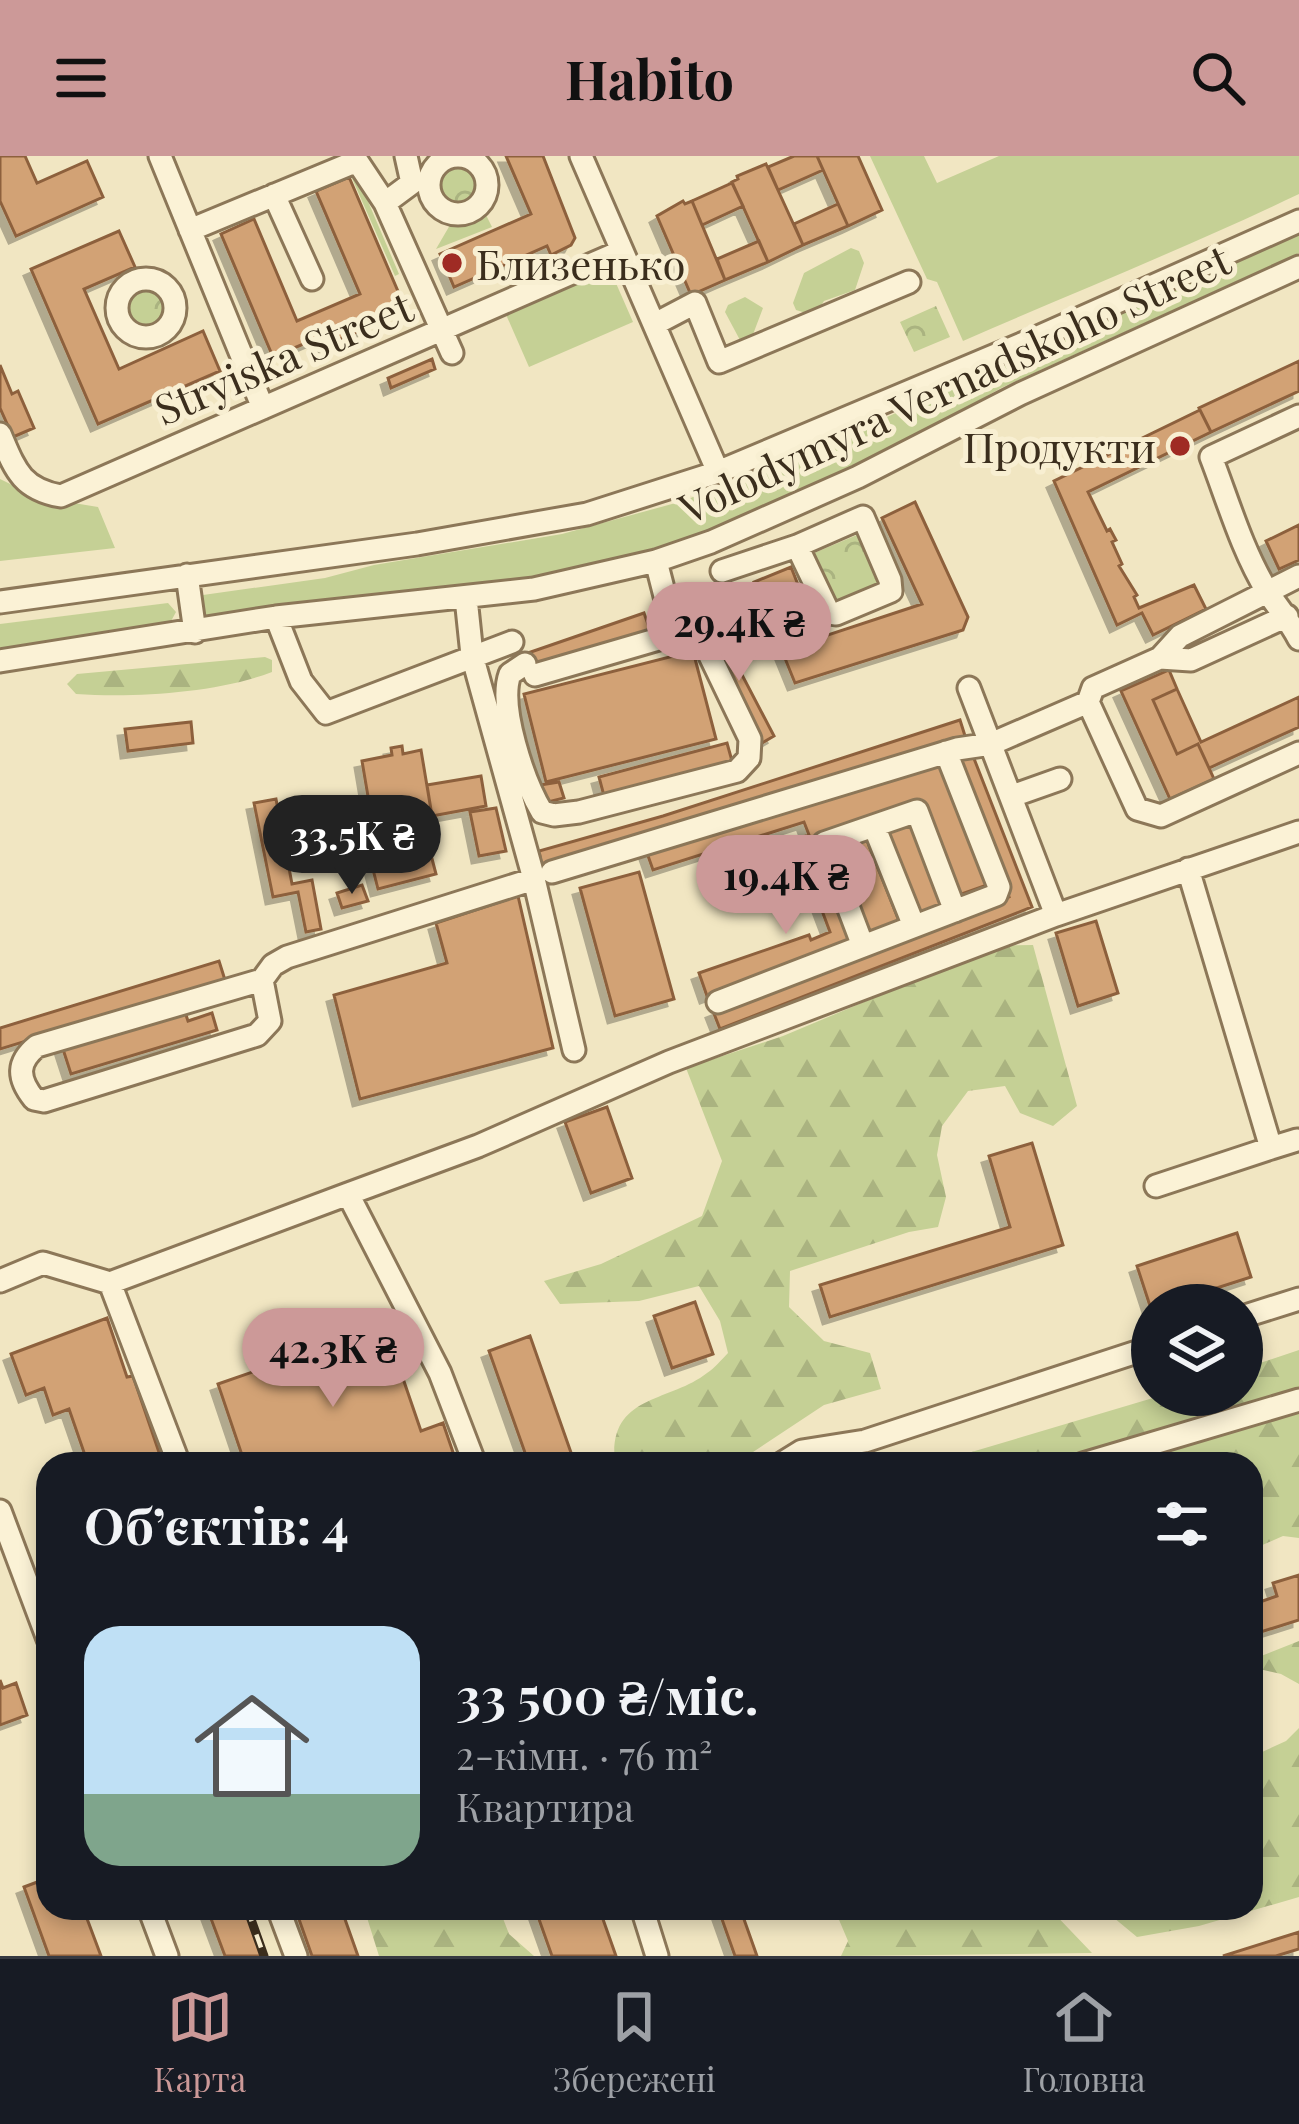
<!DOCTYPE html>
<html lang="uk">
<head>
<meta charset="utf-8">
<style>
  :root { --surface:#171b24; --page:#20242c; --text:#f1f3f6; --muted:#9ea1a6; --line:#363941; --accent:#cc9998 }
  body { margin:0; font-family:"Playfair Display",serif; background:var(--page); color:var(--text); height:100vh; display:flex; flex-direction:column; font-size:45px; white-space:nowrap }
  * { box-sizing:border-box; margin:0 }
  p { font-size:39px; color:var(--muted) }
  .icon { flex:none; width:66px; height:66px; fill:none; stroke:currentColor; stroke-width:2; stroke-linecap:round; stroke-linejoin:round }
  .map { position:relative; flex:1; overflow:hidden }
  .side { position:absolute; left:36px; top:1296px; width:1227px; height:468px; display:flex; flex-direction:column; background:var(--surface); border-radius:36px; box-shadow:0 6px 18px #0003 }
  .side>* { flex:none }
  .controls { position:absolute; left:1131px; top:1128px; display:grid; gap:24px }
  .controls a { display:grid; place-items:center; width:132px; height:132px; border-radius:50%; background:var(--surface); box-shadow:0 6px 18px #0003; font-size:60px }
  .price { position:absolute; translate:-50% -102px; padding:0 27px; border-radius:42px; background:var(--accent); color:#111; font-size:39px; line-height:78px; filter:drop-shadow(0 3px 6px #0008) }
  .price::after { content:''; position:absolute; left:50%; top:72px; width:36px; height:27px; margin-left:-18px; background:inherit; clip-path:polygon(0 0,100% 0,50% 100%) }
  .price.on { background:#222; color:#fff }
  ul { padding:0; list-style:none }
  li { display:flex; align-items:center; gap:36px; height:300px; padding:0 48px }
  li+li { border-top:3px solid var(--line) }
  li span { display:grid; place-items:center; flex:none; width:336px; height:240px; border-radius:36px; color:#555 }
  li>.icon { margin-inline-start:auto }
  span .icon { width:144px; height:144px; fill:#fffc; stroke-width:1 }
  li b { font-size:51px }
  h2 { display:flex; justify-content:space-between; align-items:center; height:144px; padding:0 48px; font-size:51px }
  header { display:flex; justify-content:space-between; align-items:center; height:156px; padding:0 48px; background:var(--accent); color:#111; font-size:54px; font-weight:700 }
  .tab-bar { display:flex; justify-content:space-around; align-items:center; height:168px; border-top:3px solid var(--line); background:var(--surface); font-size:33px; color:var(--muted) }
  .tab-bar a { display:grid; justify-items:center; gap:6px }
  .tab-bar .on { color:var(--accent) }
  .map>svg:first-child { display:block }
</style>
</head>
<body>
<header><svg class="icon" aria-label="menu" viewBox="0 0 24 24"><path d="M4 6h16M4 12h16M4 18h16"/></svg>Habito<svg class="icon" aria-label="search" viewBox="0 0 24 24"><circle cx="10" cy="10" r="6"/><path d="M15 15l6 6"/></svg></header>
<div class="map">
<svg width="1299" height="1800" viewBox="0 0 1299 1800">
  <defs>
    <pattern id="forest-firs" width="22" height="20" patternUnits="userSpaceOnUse" patternTransform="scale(3)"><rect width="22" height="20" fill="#c5d095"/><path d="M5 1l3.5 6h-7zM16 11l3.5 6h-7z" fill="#aab380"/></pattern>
    <pattern id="park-crowns" width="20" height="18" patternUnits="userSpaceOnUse" patternTransform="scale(3)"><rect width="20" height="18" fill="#c5d095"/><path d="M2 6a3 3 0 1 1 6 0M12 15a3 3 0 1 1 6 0" fill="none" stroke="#aab380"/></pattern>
    <filter id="shadow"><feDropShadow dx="-7" dy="7" stdDeviation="0" flood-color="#0004"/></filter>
  </defs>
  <rect width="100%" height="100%" fill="#f1e6c2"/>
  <path fill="#c5d095" d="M 870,0 L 924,0 L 937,27 L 999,0 L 1299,0 L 1299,38 C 1188,91 1075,136 963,185 L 937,126 L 927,123 Z
    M 351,20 L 358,22 L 399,118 L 395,120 Z
    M 483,53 L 492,71 L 436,93 L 450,69 L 474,62 Z
    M 1299,73 L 1299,97 L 1001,232 L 850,318 L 742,365 L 641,398 L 523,424 L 393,442 L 324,444 L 204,461 L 199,458 L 199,442 L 203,439 L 325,422 L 374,409 L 562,378 L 683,345 L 830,287 Z
    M 851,92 L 859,95 L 864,107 L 855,134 L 824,145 L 820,151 L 806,157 L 796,154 L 793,147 L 804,117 Z
    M 608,109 L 633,166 L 529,211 L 504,154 Z
    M 745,141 L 763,152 L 752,181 L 741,186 L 725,156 L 728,149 Z
    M 0,323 L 37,341 L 98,351 L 115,392 L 0,405 Z
    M 168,447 L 176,456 L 170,467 L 74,481 L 0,498 L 0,468 Z"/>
  <path fill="url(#forest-firs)" d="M 265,501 L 272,504 L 272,516 C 218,537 135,542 76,538 L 67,528 L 77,518 Z
    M 1033,789 L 1077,950 L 1053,970 L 1020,957 L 1005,930 L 968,935 L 942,970 L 937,999 L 946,1041 L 938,1071 L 909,1076 L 790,1115 L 789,1151 L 824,1185 L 870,1197 L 881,1233 L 824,1249 L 735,1308 L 615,1308 C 607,1238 669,1247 707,1217 C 715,1212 721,1204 728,1197 L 720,1165 L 699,1130 L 639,1145 L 560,1148 L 544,1125 L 601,1108 L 702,1060 L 722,1005 L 686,912 L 783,880 L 914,825 L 981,790 Z
    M 1299,1194 L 1299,1382 L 1283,1380 L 1251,1394 L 1251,1308 L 931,1308 L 1163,1239 L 1242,1239 L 1242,1213 Z
    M 1299,1485 L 1299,1528 L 1281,1518 L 1251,1511 L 1251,1504 Z
    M 1299,1572 L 1299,1741 L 1199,1770 L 1137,1781 L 1102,1752 L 1251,1752 L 1251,1601 L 1286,1585 Z
    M 364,1752 L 499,1752 L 509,1778 L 534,1800 L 379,1800 Z
    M 834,1752 L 1049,1752 L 1092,1797 L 841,1800 L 848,1785 Z"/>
  <path fill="url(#park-crowns)" d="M439 30a20 20 0 1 1 40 0a20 20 0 1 1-40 0Z
    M127 153a20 20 0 1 1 40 0a20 20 0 1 1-40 0Z
    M 936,150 L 950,181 L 914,196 L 900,166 Z
    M 864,376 L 886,428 L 829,452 L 807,400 Z"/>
  <path fill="#d2a275" stroke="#8d613c" stroke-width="3" filter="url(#shadow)" d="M 0,0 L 25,0 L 37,27 L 87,5 L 103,41 L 16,80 L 0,45 Z
    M 506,0 L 543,0 L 575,82 L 571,89 L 551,99 L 547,90 L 454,131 L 440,98 L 531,58 Z
    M 794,0 L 817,0 L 823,14 L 778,34 L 768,11 Z
    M 817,0 L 858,0 L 882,54 L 848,70 Z
    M 766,8 L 803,89 L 768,106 L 732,26 L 738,23 L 737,20 Z
    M 349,21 L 403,147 L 370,161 L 374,169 L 318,192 L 315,183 L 273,201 L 221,78 L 254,63 L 297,165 L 360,138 L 316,35 Z
    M 732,27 L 743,50 L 702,69 L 692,45 Z
    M 683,45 L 685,48 L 692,45 L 725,124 L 691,139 L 657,60 Z
    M 838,48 L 848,70 L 803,89 L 794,68 Z
    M 119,75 L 135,111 L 84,133 L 119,213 L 203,175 L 220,215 L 98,268 L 31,113 Z
    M 759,85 L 768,106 L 725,124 L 717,103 Z
    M 432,203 L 435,213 L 391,232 L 388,222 Z
    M 1299,205 L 1299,235 L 1211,276 L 1199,252 Z
    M 0,209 L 12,238 L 18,235 L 34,272 L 13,281 L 0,252 Z
    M 1200,254 L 1211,276 L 1088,336 L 1107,375 L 1110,373 L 1116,384 L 1112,386 L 1122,408 L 1119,410 L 1137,439 L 1134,441 L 1139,452 L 1194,429 L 1206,453 L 1153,479 L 1142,457 L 1117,469 L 1054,325 Z
    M 915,346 L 968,461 L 963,474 L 795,527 L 754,426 L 791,411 L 819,482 L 922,448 L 882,362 Z
    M 1299,369 L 1299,404 L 1279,413 L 1266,385 Z
    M 644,457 L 650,474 L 531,516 L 525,498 Z
    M 717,471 L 774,580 L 762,587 L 704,478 Z
    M 693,495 L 716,583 L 546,626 L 524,538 Z
    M 1169,514 L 1177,533 L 1153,544 L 1177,598 L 1198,588 L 1214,623 L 1170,643 L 1121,535 Z
    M 1177,533 L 1201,586 L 1299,541 L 1299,571 L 1209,612 L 1198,588 L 1177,598 L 1153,544 Z
    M 960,564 L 966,583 L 542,711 L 539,695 L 663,660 Z
    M 191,566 L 193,587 L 128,595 L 125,573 Z
    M 727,587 L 732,605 L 604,640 L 599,621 Z
    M 402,590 L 403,598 L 421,594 L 432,660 L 373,670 L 362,605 L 392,599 L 391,592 Z
    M 973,600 L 1032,751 L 720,873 L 713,855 L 1009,741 L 956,606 Z
    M 942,603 L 990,728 L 956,740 L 920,646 L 811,684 L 804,666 L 653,714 L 647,697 Z
    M 481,620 L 486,650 L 432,660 L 427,629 Z
    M 559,626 L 564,642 L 540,648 L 534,630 Z
    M 276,643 L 292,728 L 312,724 L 321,773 L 306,776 L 298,736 L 273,741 L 254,647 Z
    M 496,652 L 506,695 L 479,700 L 470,656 Z
    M 911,665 L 946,752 L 915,764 L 880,677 Z
    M 809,679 L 851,787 L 707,840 L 699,817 L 809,779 L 811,784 L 830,776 L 795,683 Z
    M 426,680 L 436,718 L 378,733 L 368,694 Z
    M 866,682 L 901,770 L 872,782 L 837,694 Z
    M 639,716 L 674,843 L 615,860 L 580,732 Z
    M 362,729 L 368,745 L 342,752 L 337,737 Z
    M 518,740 L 553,892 L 360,943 L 334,839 L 447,807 L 436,767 Z
    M 1096,765 L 1118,837 L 1078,850 L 1056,777 Z
    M 219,805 L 225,824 L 0,893 L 0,872 Z
    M 183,850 L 188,865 L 212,857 L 217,874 L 71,918 L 61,887 Z
    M 607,951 L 632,1022 L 591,1037 L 565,966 Z
    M 1032,987 L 1063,1089 L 830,1161 L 820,1129 L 1010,1071 L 989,1000 Z
    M 1237,1077 L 1251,1121 L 1164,1149 L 1152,1149 L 1151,1153 L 1137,1110 Z
    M 695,1146 L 713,1198 L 672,1212 L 654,1160 Z
    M 107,1162 L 127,1221 L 133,1220 L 163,1308 L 88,1308 L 69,1253 L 53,1259 L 44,1232 L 26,1239 L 11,1198 Z
    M 385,1170 L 421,1275 L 443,1267 L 457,1308 L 245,1308 L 218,1228 Z
    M 530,1180 L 575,1308 L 529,1308 L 489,1195 Z
    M 1299,1419 L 1299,1464 L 1251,1479 L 1251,1449 L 1277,1440 L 1273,1427 Z
    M 0,1524 L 3,1532 L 16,1527 L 27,1559 L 0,1569 Z
    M 48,1722 L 48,1752 L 83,1752 L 101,1800 L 49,1800 L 24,1731 Z
    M 207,1752 L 245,1752 L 262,1800 L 225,1800 Z
    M 295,1752 L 341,1752 L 358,1800 L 312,1800 Z
    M 535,1752 L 599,1752 L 616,1800 L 552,1800 Z
    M 718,1752 L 740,1752 L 757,1800 L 735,1800 Z
    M 1299,1776 L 1299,1793 L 1276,1800 L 1223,1800 Z"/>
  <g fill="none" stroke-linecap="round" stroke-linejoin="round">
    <g stroke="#8c7758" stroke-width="27">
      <path id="minor" d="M 160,0 L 263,252
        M 581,0 L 718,316
        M429 29a29 29 0 1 1 58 0a29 29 0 1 1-58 0Z
        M 274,39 L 312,123
        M 385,47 L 412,27 L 406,0
        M 190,74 L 357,5 L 385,47 L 452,197
        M117 152a29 29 0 1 1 58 0a29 29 0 1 1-58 0Z
        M 655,168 L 695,147 L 719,206 L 909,126
        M 1299,260 L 1211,301 C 1228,345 1242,394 1267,435 C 1278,452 1290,465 1299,483
        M 0,278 C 15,313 21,333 61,340 L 622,95
        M 722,415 L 797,390 L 863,361 L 890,424 L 891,435 L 836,458 L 829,457 L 797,390
        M 187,419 L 195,476
        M 0,446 L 417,388 L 587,358 L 718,316 L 1036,182 L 1299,65
        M 276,461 L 301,525 L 326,557 L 512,486
        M 1160,502 L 1180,480 L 1299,420
        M 0,505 L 276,461 L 534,433 L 656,405 L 711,386 L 858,321 L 1020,238 L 1299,111
        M 525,508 L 510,518 C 498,551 524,626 542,656 L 554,659 L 579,656 L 737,615 L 749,602 L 750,583 L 699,477 L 679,470
        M 535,519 L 662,482 L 679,470 L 667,448 L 656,405
        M 1088,546 L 1137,653 L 1161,660 L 1299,597
        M 1012,640 L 1060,623
        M 874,670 L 914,770
        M 552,716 L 957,593 L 991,588 L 1088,546 L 1093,532 L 1160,502 L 1191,504 L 1287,460
        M 534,723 L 574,894
        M 1056,759 L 1299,676
        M 863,790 L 824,687 L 917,655 L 955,755
        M 262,824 L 270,865 L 257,879 L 44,945 L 34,943 C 17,922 17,906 37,890 Z
        M 262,824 L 273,809 L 287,801 L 534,723 L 472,499 L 466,442
        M 718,846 L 996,739 L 999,731 L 946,596
        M 1271,992 L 1297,984
        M 1156,1030 L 1271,992 L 1188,713
        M 348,1038 L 478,990 L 669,906 L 1056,759 L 969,532
        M 0,1125 L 43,1107 L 110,1127 L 348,1038 L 440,1217 L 475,1308
        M 110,1127 L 179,1308
        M 1242,1161 L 1299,1143
        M 781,1308 L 802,1295 L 865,1285 L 1152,1191
        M 1083,1308 L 1299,1244
        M 0,1355 L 48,1483
        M 149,1752 L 167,1800
        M 278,1752 L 296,1800
        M 642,1752 L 657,1800"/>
    </g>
    <use href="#minor" stroke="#fbf2d6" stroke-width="21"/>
    <g stroke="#3b2e1d" stroke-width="9">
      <path id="rail" d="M 247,1752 L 264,1800"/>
    </g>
    <use href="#rail" stroke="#f8efd2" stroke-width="4.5" stroke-dasharray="14" stroke-linecap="butt"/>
  </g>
  <g fill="#9f2b24" stroke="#f8efd2" stroke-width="4.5">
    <circle cx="452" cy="107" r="12"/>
    <circle cx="1180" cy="290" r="12"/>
  </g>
  <g text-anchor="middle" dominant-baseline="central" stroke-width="10" stroke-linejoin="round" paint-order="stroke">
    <g font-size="42" fill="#3b2e1d" stroke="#f8efd2" text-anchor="start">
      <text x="476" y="107">Близенько</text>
      <text x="1156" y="290" text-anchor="end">Продукти</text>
    </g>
    <g font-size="42" fill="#3b2e1d" stroke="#f8efd2">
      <text transform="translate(283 201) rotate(-23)">Stryiska Street</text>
      <text transform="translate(954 227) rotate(-25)">Volodymyra Vernadskoho Street</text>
    </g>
  </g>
</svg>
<div class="controls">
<a><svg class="icon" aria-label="layers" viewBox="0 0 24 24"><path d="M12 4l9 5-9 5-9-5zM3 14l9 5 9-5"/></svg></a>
</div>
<b class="price" style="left:739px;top:528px">29.4K ₴</b>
<b class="price on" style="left:352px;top:741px">33.5K ₴</b>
<b class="price" style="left:786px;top:781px">19.4K ₴</b>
<b class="price" style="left:333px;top:1254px">42.3K ₴</b>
<section class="side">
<h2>Об’єктів: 4<svg class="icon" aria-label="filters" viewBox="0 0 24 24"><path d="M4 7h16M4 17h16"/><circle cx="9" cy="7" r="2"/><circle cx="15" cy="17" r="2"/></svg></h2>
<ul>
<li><span style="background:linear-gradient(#bfe0f5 70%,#7fa58c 0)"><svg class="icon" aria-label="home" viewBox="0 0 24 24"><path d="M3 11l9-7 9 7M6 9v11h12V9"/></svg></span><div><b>33 500 ₴/міс.</b><p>2-кімн. · 76 m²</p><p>Квартира</p></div></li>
</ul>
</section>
</div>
<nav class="tab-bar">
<a class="on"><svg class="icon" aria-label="map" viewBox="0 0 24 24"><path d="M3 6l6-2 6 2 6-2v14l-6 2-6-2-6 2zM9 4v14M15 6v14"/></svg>Карта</a>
<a><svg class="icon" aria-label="saved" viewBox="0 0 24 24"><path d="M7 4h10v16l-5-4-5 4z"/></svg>Збережені</a>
<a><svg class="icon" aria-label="home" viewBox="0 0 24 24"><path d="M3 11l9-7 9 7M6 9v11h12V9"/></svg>Головна</a>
</nav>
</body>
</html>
